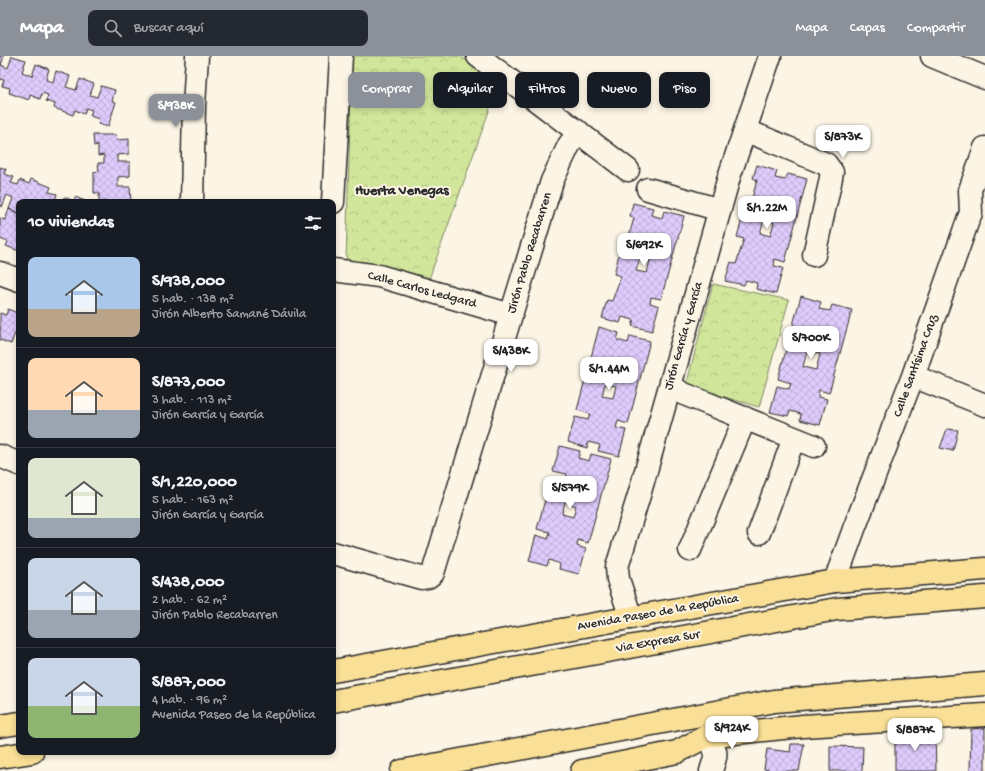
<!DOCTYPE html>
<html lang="es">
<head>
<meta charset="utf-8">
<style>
  :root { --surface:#171b24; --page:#242831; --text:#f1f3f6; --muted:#9ea1a6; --line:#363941; --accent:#8c9099 }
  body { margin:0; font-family:"Gochi Hand",sans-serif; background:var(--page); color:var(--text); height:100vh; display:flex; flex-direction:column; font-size:15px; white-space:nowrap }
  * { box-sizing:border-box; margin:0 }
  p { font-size:13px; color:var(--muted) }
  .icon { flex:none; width:22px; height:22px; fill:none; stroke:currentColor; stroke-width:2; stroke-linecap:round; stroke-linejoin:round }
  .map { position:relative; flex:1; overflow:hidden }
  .drawer { position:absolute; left:16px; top:143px; width:320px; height:556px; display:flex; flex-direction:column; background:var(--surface); border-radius:8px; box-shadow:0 2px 6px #0003 }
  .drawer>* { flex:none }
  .banner { position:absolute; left:348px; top:16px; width:380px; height:36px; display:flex; gap:8px }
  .price { position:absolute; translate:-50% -34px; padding:0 9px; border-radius:8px; background:#fff; color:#222; font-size:13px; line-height:26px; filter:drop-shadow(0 1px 2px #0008) }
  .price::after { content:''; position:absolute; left:50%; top:24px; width:12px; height:9px; margin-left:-6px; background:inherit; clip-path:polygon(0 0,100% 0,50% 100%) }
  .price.current { background:var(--accent); color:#fff }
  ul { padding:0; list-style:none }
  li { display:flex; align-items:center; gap:12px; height:100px; padding:0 12px }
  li+li { border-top:1px solid var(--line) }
  li span { display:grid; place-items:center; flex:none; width:112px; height:80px; border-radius:8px; color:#555 }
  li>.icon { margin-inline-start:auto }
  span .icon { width:48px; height:48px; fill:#fffc; stroke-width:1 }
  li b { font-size:17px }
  h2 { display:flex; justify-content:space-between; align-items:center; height:48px; padding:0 12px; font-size:17px }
  .tag { padding:0 14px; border-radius:8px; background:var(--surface); box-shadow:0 2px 6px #0003; font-size:14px; line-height:36px }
  .tag.current { background:var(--accent); color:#fff }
  header { display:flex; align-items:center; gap:24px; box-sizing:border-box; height:56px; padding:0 20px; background:var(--accent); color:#fff }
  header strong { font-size:19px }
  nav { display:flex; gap:22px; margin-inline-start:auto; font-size:14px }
  .search { width:280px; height:36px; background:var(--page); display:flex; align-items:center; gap:10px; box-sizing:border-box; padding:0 14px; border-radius:8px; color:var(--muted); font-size:15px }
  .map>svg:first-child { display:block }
</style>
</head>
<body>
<header>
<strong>Mapa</strong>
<div class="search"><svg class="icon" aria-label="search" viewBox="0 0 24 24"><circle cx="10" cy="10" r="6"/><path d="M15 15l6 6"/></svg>Buscar aquí</div>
<nav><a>Mapa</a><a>Capas</a><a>Compartir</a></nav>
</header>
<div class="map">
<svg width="985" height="715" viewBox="0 0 985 715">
  <defs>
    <pattern id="forest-crowns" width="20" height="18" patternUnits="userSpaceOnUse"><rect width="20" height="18" fill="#d1e69b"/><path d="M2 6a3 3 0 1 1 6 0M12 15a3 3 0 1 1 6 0" fill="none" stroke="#b4c586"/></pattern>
    <pattern id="building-cross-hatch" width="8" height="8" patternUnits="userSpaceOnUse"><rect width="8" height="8" fill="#dfcbfc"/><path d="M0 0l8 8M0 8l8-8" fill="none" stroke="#c0aed8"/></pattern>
  </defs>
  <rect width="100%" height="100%" fill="#fcf5e5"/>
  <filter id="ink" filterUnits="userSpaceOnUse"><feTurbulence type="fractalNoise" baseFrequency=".025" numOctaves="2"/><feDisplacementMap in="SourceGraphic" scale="8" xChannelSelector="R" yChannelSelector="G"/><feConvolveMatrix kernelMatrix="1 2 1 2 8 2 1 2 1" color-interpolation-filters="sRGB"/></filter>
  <g filter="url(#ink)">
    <path fill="url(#forest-crowns)" stroke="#7e8863" d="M 352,0 L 460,0 L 499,27 L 429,223 L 346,206 Z
      M 713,228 L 789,244 L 759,351 L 686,330 Z"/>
    <path fill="url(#building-cross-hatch)" stroke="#2b2b2b" fill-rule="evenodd" d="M 0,0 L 4,0 L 1,9 L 8,12 L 12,0 L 26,4 L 22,16 L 32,20 L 36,8 L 49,13 L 46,24 L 53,26 L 56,15 L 70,20 L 66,31 L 76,34 L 80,23 L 94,28 L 90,39 L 97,41 L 101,30 L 115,34 L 112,45 L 116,46 L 108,71 L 98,68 L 99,63 L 90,60 L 92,54 L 86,52 L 84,58 L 75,54 L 73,59 L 54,52 L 55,48 L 46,45 L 48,39 L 42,37 L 40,43 L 30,39 L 29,44 L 9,37 L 10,32 L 2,30 L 4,24 L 0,23 Z
      M 93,79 L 116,79 L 117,84 L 129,83 L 129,98 L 117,99 L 117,106 L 130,106 L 130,120 L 118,121 L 118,131 L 130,131 L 131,145 L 99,146 L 99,137 L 94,137 L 94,116 L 99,115 L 98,107 L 104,107 L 104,99 L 98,100 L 98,89 L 94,90 Z
      M 757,109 L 777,115 L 775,122 L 785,124 L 788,118 L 807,123 L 785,206 L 775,203 L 774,210 L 783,212 L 776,238 L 756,233 L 757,227 L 746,224 L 744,229 L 725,225 L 731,206 L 736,208 L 744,183 L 737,181 L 746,149 L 750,150 L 757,124 L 753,122 ZM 764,164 L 774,167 L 770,180 L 760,177 Z
      M 0,111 L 6,113 L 4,118 L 14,121 L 11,127 L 18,129 L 20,124 L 29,128 L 31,123 L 51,131 L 49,136 L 57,138 L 55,144 L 61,146 L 19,146 L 19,157 L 9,153 L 13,142 L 7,139 L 2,151 L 0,150 Z
      M 64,141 L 74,145 L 75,141 L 85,145 L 84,146 L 62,146 Z
      M 633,147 L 653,152 L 651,159 L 662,162 L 664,155 L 684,160 L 661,243 L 651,241 L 650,247 L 659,250 L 652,275 L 632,270 L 634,264 L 622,261 L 620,267 L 602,262 L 607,244 L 612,245 L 621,220 L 614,218 L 622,186 L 627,187 L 634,162 L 630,160 ZM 640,202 L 650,204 L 647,217 L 636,215 Z
      M 9,153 L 19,157 L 19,195 L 6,190 L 8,186 L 0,183 L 0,162 L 5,164 Z
      M 801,240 L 821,246 L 819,253 L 830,255 L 832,249 L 852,254 L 829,337 L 819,334 L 818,341 L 827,343 L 820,369 L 800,364 L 801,358 L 790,355 L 788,360 L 770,356 L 777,330 L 789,333 L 791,327 L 778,323 ZM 807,295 L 820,298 L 816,314 L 803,311 Z
      M 8,253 L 17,257 L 19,253 L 19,279 L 15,277 L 11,288 L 0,284 L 0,275 L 1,272 L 0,271 L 0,257 L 6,259 Z
      M 599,271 L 619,277 L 617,284 L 628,287 L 630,280 L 650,285 L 628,368 L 618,365 L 616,372 L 626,374 L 619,400 L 598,395 L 600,389 L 588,386 L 587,392 L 568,386 L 575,361 L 588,364 L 590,358 L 577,354 ZM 605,328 L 616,330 L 613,342 L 602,340 Z
      M 947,373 L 958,374 L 953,395 L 940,392 Z
      M 560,390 L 580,395 L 578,402 L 589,405 L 591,398 L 611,403 L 588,487 L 578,484 L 577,490 L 586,493 L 579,518 L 559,513 L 560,508 L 549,504 L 547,510 L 529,505 L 536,479 L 548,483 L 550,476 L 537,473 L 551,422 L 565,426 L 567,418 L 553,415 ZM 565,446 L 576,450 L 573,461 L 562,458 Z
      M 985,672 L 985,715 L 970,715 L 971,673 Z
      M 935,675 L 936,715 L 895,715 L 895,677 Z
      M 791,688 L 804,688 L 799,715 L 773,715 L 764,713 L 767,693 L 790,696 Z
      M 830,690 L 863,691 L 862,715 L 830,715 Z"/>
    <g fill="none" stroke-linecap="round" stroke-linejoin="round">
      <g stroke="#2b2b2b" stroke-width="25">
        <path id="minor" d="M 478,0 L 628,114
          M 932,0 L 985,22
          M 745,74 L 826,108 L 832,116 L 830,127 L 814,199
          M 648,133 L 720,154
          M 192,146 L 194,50 L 197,0
          M 333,146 L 341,0
          M 333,214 L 379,220 L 511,259
          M 0,217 L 19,224
          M 913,320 L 985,349
          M 670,330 L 684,338 L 814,390
          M 0,400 L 19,408
          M 759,477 L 794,382
          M 690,494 L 745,362
          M 333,497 L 421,522 L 428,521 L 433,517 L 511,259 L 552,125 L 569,89 L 579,76
          M 835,525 L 854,473 L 913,320 L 968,164 L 971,157 L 970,134 L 985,92
          M 631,562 L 618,523 L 617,511 L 640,436 L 729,121 L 770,0
          M 707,680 C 718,697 717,696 711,715"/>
      </g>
      <g stroke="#2b2b2b" stroke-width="25">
        <path id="major" d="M 333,615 L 835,525 L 985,513
          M 0,670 L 19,667
          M 582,715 L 677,696 L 707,680 L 803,670 L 985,659"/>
      </g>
      <g stroke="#2b2b2b" stroke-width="25">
        <path id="highway" d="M 333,645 L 837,553 L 985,541
          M 0,701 L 32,696
          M 402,715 L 774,645 L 985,628"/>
      </g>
      <use href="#minor" stroke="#fcf5e5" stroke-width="22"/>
      <use href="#major" stroke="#fadf96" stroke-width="22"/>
      <use href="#highway" stroke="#fadf96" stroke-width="22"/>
    </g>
  </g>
  <g text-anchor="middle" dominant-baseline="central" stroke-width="4" stroke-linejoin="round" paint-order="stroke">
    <g font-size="13" fill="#2b2b2b" stroke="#fcf5e5">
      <text transform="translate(530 197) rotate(-73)">Jirón Pablo Recabarren</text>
      <text transform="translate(422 234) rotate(15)">Calle Carlos Ledgard</text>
      <text transform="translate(684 280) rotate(-74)">Jirón García y García</text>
      <text transform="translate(916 310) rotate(-70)">Calle Santísima Cruz</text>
      <text transform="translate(658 557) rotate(-10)">Avenida Paseo de la República</text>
      <text transform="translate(658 586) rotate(-10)">Via Expresa Sur</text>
    </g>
    <g font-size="14" font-weight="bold" fill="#2b2b2b" stroke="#fcf5e5">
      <text x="402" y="135">Huerta Venegas</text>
    </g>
  </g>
</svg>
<b class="price current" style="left:176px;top:72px">S/938K</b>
<b class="price" style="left:843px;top:103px">S/873K</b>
<b class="price" style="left:767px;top:174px">S/1.22M</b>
<b class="price" style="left:644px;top:211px">S/692K</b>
<b class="price" style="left:811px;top:304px">S/700K</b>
<b class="price" style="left:511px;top:317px">S/438K</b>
<b class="price" style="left:609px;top:335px">S/1.44M</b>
<b class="price" style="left:570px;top:454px">S/579K</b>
<b class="price" style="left:732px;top:694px">S/924K</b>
<b class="price" style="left:915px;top:696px">S/887K</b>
<div class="banner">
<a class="tag current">Comprar</a>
<a class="tag">Alquilar</a>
<a class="tag">Filtros</a>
<a class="tag">Nuevo</a>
<a class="tag">Piso</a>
</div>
<section class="drawer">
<h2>10 viviendas<svg class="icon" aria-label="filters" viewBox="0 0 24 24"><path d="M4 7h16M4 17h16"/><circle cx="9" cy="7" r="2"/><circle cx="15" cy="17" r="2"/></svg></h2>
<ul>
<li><span style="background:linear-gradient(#a9c7e8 65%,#b9a48a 0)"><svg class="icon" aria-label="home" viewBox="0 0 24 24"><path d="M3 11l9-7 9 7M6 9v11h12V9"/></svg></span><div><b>S/938,000</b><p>5 hab. · 138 m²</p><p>Jirón Alberto Samané Dávila</p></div></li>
<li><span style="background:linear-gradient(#ffd9b3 65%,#9aa5b1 0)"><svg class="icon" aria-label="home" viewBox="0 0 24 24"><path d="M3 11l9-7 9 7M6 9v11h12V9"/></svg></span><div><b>S/873,000</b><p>3 hab. · 113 m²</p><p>Jirón García y García</p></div></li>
<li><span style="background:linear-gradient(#dfe7d0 75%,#9aa5b1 0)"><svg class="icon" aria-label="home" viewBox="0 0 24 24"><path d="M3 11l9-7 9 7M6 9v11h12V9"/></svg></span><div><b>S/1,220,000</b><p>5 hab. · 163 m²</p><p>Jirón García y García</p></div></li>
<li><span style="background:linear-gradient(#c9d6e8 65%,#9aa5b1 0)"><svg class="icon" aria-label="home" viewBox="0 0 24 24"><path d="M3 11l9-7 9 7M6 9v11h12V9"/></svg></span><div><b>S/438,000</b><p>2 hab. · 62 m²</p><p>Jirón Pablo Recabarren</p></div></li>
<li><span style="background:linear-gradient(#c9d6e8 60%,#8fb573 0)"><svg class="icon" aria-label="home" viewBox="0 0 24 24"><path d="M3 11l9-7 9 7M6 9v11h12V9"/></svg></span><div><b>S/887,000</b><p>4 hab. · 96 m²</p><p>Avenida Paseo de la República</p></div></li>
</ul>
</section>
</div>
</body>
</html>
